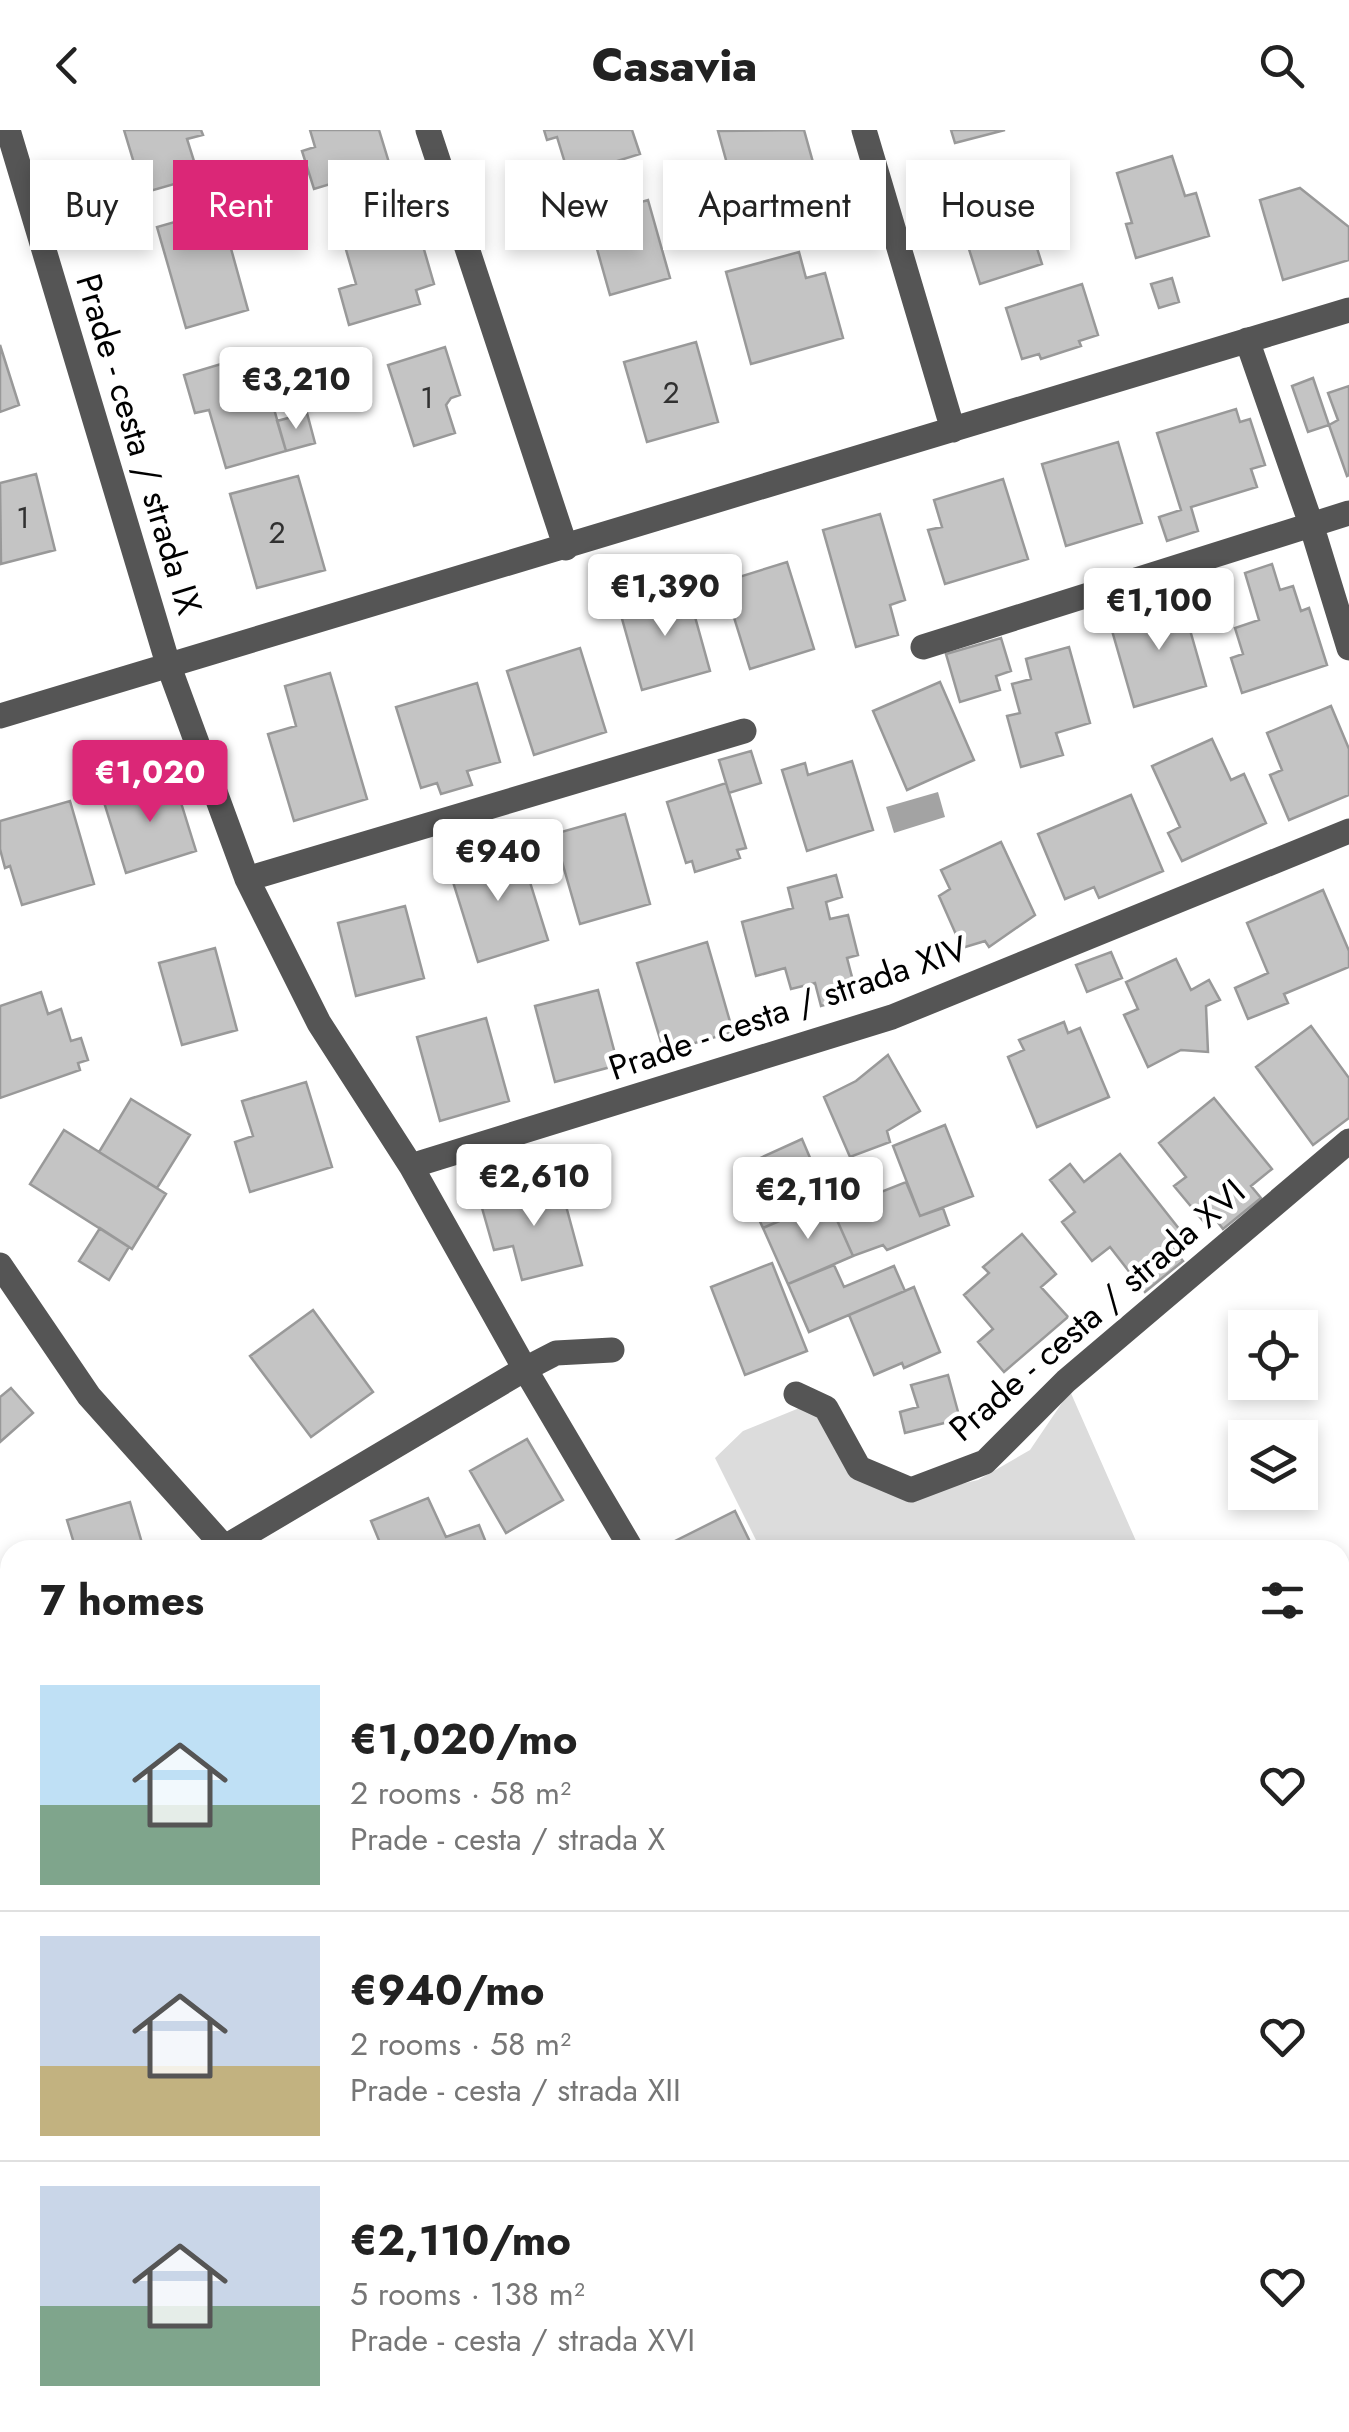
<!DOCTYPE html>
<html lang="en">
<head>
<meta charset="utf-8">
<style>
  :root { --surface:#fff; --page:#f2f2f2; --text:#222; --muted:#767676; --line:#e0e0e0; --accent:#db2777 }
  body { margin:0; font-family:Jost,sans-serif; background:var(--page); color:var(--text); height:100vh; display:flex; flex-direction:column; font-size:38px; white-space:nowrap }
  * { box-sizing:border-box; margin:0 }
  p { font-size:32px; color:var(--muted) }
  .icon { flex:none; width:55px; height:55px; fill:none; stroke:currentColor; stroke-width:2; stroke-linecap:round; stroke-linejoin:round }
  .map { position:relative; flex:1; overflow:hidden }
  .side { position:absolute; left:0px; top:1410px; width:1350px; height:892px; display:flex; flex-direction:column; background:var(--surface); border-radius:30px 30px 0 0; box-shadow:0 5px 15px #0003 }
  .side>* { flex:none }
  .guide { position:absolute; left:30px; top:30px; width:1290px; height:90px; display:flex; gap:20px }
  .fabs { position:absolute; left:1228px; top:1180px; display:grid; gap:20px }
  .fabs a { display:grid; place-items:center; width:90px; height:90px; border-radius:0px; background:var(--surface); box-shadow:0 5px 15px #0003; font-size:50px }
  .price { position:absolute; translate:-50% -85px; padding:0 22px; border-radius:10px; background:#fff; color:#222; font-size:32px; line-height:65px; filter:drop-shadow(0 2px 5px #0008) }
  .price::after { content:''; position:absolute; left:50%; top:60px; width:30px; height:22px; margin-left:-15px; background:inherit; clip-path:polygon(0 0,100% 0,50% 100%) }
  .price.on { background:var(--accent); color:#fff }
  ul { padding:0; list-style:none }
  li { display:flex; align-items:center; gap:30px; height:250px; padding:0 40px }
  li+li { border-top:2px solid var(--line) }
  li span { display:grid; place-items:center; flex:none; width:280px; height:200px; border-radius:0px; color:#555 }
  li>.icon { margin-inline-start:auto }
  span .icon { width:120px; height:120px; fill:#fffc; stroke-width:1 }
  li b { font-size:42px }
  h2 { display:flex; justify-content:space-between; align-items:center; height:120px; padding:0 40px; font-size:42px }
  .pill { padding:0 35px; border-radius:0px; background:var(--surface); box-shadow:0 5px 15px #0003; font-size:35px; line-height:90px }
  .pill.on { background:var(--accent); color:#fff }
  header { display:flex; justify-content:space-between; align-items:center; height:130px; padding:0 40px; background:var(--surface); font-size:45px; font-weight:800 }
  .map>svg:first-child { display:block }
</style>
</head>
<body>
<header><svg class="icon" aria-label="back" viewBox="0 0 24 24"><path d="M15 5l-7 7 7 7"/></svg>Casavia<svg class="icon" aria-label="search" viewBox="0 0 24 24"><circle cx="10" cy="10" r="6"/><path d="M15 15l6 6"/></svg></header>
<div class="map">
<svg width="1349" height="2302" viewBox="0 0 1349 2302">
  <rect width="100%" height="100%" fill="#fff"/>
  <path fill="#dcdcdc" d="M 1070,1261 L 1140,1420 L 761,1420 L 715,1328 L 743,1301 L 819,1270 L 871,1343 L 949,1357 L 978,1350 L 1030,1320 Z
    M 4,2120 L 10,2126 L 10,2270 L 0,2273 L 0,2123 Z
    M 997,2292 L 1104,2292 L 1104,2293 L 1080,2302 L 970,2302 Z
    M 228,2293 L 276,2293 L 279,2302 L 230,2302 Z
    M 773,2293 L 838,2293 L 810,2302 L 741,2302 Z"/>
  <path fill="#a3a3a3" d="M 938,662 L 945,687 L 894,703 L 886,677 Z"/>
  <path fill="#c4c4c4" stroke="#999" stroke-width="2.5" d="M 124,0 L 201,0 L 203,5 L 187,9 L 199,47 L 143,63 Z
    M 310,0 L 379,0 L 390,36 L 314,59 L 302,21 L 315,17 Z
    M 544,0 L 632,0 L 640,24 L 569,46 L 557,7 L 547,10 Z
    M 804,0 L 819,54 L 739,77 L 718,1 Z
    M 951,0 L 1005,0 L 955,13 Z
    M 1172,26 L 1185,66 L 1196,63 L 1209,106 L 1136,128 L 1126,94 L 1132,93 L 1117,43 Z
    M 1018,58 L 1042,134 L 980,154 L 956,78 Z
    M 1300,58 L 1349,97 L 1349,130 L 1283,150 L 1260,70 Z
    M 648,70 L 670,148 L 610,165 L 588,87 Z
    M 220,79 L 248,180 L 186,198 L 157,97 Z
    M 414,85 L 434,154 L 416,160 L 420,174 L 349,195 L 339,159 L 356,154 L 342,106 Z
    M 799,122 L 806,148 L 825,143 L 843,208 L 751,234 L 726,142 Z
    M 1172,148 L 1179,172 L 1159,178 L 1151,154 Z
    M 1082,154 L 1098,205 L 1079,211 L 1081,216 L 1041,229 L 1039,224 L 1022,229 L 1006,178 Z
    M 696,212 L 718,292 L 647,312 L 624,232 Z
    M 0,215 L 19,275 L 0,282 Z
    M 445,217 L 460,265 L 451,268 L 446,275 L 455,303 L 414,316 L 388,235 Z
    M 258,223 L 286,321 L 226,338 L 209,280 L 195,283 L 184,245 Z
    M 1313,248 L 1329,295 L 1308,302 L 1292,256 Z
    M 1349,256 L 1349,345 L 1347,346 L 1329,295 L 1338,290 L 1328,263 Z
    M 1236,279 L 1240,292 L 1250,289 L 1265,335 L 1251,339 L 1257,357 L 1191,377 L 1198,401 L 1167,411 L 1159,387 L 1181,380 L 1157,303 Z
    M 307,283 L 315,313 L 286,321 L 277,291 Z
    M 1118,312 L 1142,393 L 1066,416 L 1042,334 Z
    M 36,344 L 55,420 L 1,434 L 0,353 Z
    M 298,346 L 325,440 L 257,458 L 230,364 Z
    M 1003,349 L 1028,429 L 945,454 L 928,400 L 942,397 L 934,370 Z
    M 880,384 L 905,470 L 890,475 L 898,505 L 856,517 L 823,400 Z
    M 787,432 L 814,519 L 750,539 L 723,452 Z
    M 1272,434 L 1280,460 L 1293,456 L 1301,481 L 1309,478 L 1327,535 L 1242,563 L 1231,528 L 1243,524 L 1235,498 L 1259,490 L 1245,443 Z
    M 687,458 L 710,541 L 642,560 L 619,478 Z
    M 1171,458 L 1178,481 L 1184,479 L 1206,556 L 1134,577 L 1111,497 L 1155,484 L 1149,464 Z
    M 1001,508 L 1011,541 L 996,546 L 1000,560 L 960,572 L 946,524 Z
    M 1069,517 L 1090,593 L 1056,603 L 1063,625 L 1021,637 L 1007,586 L 1020,583 L 1012,554 L 1031,549 L 1026,529 Z
    M 580,518 L 606,602 L 534,625 L 507,541 Z
    M 330,543 L 367,669 L 294,691 L 268,604 L 296,596 L 285,556 Z
    M 940,552 L 974,630 L 907,660 L 873,581 Z
    M 477,553 L 500,632 L 467,641 L 472,655 L 441,664 L 437,653 L 421,658 L 396,577 Z
    M 1331,576 L 1349,619 L 1349,665 L 1289,690 L 1270,645 L 1282,640 L 1267,603 Z
    M 1212,609 L 1231,650 L 1244,644 L 1266,693 L 1182,731 L 1168,703 L 1180,697 L 1152,636 Z
    M 751,621 L 761,653 L 729,663 L 719,630 Z
    M 852,631 L 873,700 L 807,721 L 782,640 L 805,633 L 808,645 Z
    M 173,647 L 196,721 L 126,743 L 103,669 Z
    M 726,653 L 746,718 L 737,720 L 740,728 L 695,742 L 692,731 L 686,733 L 667,672 Z
    M 1131,665 L 1163,741 L 1099,768 L 1094,757 L 1065,769 L 1038,704 Z
    M 70,671 L 94,754 L 22,775 L 10,736 L 5,738 L 0,719 L 0,691 Z
    M 625,684 L 650,774 L 580,794 L 554,704 Z
    M 1001,712 L 1035,785 L 989,817 L 985,811 L 962,818 L 939,766 L 950,759 L 941,740 Z
    M 519,717 L 548,810 L 478,832 L 449,739 Z
    M 836,745 L 842,767 L 826,772 L 830,789 L 848,785 L 858,825 L 847,828 L 857,866 L 821,876 L 815,853 L 791,859 L 785,838 L 756,846 L 742,792 L 793,778 L 788,758 Z
    M 1323,760 L 1349,821 L 1349,837 L 1284,864 L 1288,873 L 1248,889 L 1235,858 L 1268,843 L 1247,793 Z
    M 405,776 L 424,848 L 356,866 L 338,793 Z
    M 707,812 L 733,902 L 664,922 L 637,833 Z
    M 215,818 L 237,900 L 182,915 L 159,833 Z
    M 1111,822 L 1122,848 L 1087,862 L 1076,835 Z
    M 1176,829 L 1191,860 L 1209,850 L 1220,870 L 1206,876 L 1208,922 L 1181,920 L 1148,937 L 1124,885 L 1138,879 L 1126,852 Z
    M 598,860 L 618,935 L 555,952 L 535,876 Z
    M 41,862 L 48,884 L 61,879 L 71,911 L 81,908 L 88,930 L 78,933 L 80,940 L 0,968 L 0,876 Z
    M 486,888 L 509,971 L 440,991 L 417,907 Z
    M 1064,892 L 1068,903 L 1080,898 L 1109,967 L 1037,997 L 1008,927 L 1024,920 L 1019,910 Z
    M 1311,896 L 1349,948 L 1349,988 L 1313,1015 L 1256,937 Z
    M 888,925 L 920,981 L 887,1001 L 890,1012 L 850,1027 L 824,967 L 856,951 Z
    M 306,952 L 332,1037 L 250,1062 L 235,1012 L 253,1006 L 242,971 Z
    M 1214,968 L 1272,1039 L 1251,1056 L 1261,1068 L 1223,1099 L 1213,1086 L 1204,1092 L 1174,1056 L 1186,1047 L 1159,1013 Z
    M 131,969 L 190,1005 L 157,1058 L 99,1022 Z
    M 945,995 L 973,1066 L 920,1086 L 893,1016 Z
    M 64,1000 L 166,1064 L 132,1119 L 30,1054 Z
    M 802,1009 L 828,1070 L 763,1098 L 736,1039 Z
    M 1120,1024 L 1180,1100 L 1166,1110 L 1183,1131 L 1145,1162 L 1110,1117 L 1092,1131 L 1062,1092 L 1075,1082 L 1050,1050 L 1070,1034 L 1084,1052 Z
    M 559,1050 L 582,1135 L 522,1150 L 513,1116 L 494,1120 L 480,1071 Z
    M 906,1052 L 920,1086 L 943,1078 L 949,1095 L 887,1120 L 883,1115 L 853,1126 L 833,1081 Z
    M 828,1070 L 853,1126 L 788,1154 L 763,1098 Z
    M 100,1098 L 129,1117 L 109,1150 L 79,1131 Z
    M 1022,1104 L 1056,1144 L 1041,1157 L 1068,1187 L 1004,1242 L 978,1212 L 993,1199 L 964,1165 L 989,1143 L 983,1137 Z
    M 772,1133 L 807,1221 L 745,1245 L 711,1157 Z
    M 834,1135 L 844,1157 L 894,1136 L 905,1161 L 809,1202 L 788,1154 Z
    M 914,1157 L 940,1222 L 904,1238 L 902,1233 L 874,1245 L 849,1185 Z
    M 313,1180 L 373,1262 L 311,1307 L 250,1226 Z
    M 948,1245 L 960,1289 L 905,1303 L 900,1282 L 918,1277 L 911,1255 Z
    M 11,1258 L 33,1283 L 0,1312 L 0,1267 Z
    M 527,1309 L 563,1370 L 506,1403 L 470,1341 Z
    M 428,1368 L 446,1407 L 479,1395 L 489,1420 L 383,1420 L 371,1391 Z
    M 130,1372 L 144,1420 L 76,1420 L 67,1390 Z
    M 735,1381 L 754,1420 L 672,1420 L 669,1414 Z
    M 10,1654 L 10,1760 L 0,1765 L 0,1659 Z"/>
  <g fill="none" stroke-linecap="round" stroke-linejoin="round">
    <path stroke="#555" stroke-width="25" d="M 8,0 L 168,534 L 247,749 L 319,893 L 411,1036 L 525,1239 L 225,1417
      M 428,0 L 566,418
      M 864,0 L 953,300
      M 1247,210 L 1311,394 L 1349,518
      M 923,517 L 1349,383
      M 0,586 L 1349,180
      M 247,749 L 744,601
      M 411,1036 L 892,887 L 1349,701
      M 0,1135 L 89,1266 L 227,1420
      M 612,1220 L 556,1223 L 525,1239 L 632,1420
      M 796,1264 L 826,1278 L 859,1338 L 911,1360 L 985,1332 L 1066,1251 L 1349,1011
      M 0,1493 L 10,1509
      M 1340,2150 L 1349,2148
      M 1340,2203 L 1349,2207
      M 830,2302 L 867,2292"/>
  </g>
  <g text-anchor="middle" dominant-baseline="central" stroke-width="9" stroke-linejoin="round" paint-order="stroke">
    <g font-size="30" fill="#313131">
      <text x="671" y="262">2</text>
      <text x="427" y="267">1</text>
      <text x="23" y="387">1</text>
      <text x="277" y="402">2</text>
    </g>
    <g font-size="35" fill="#000" stroke="#fff">
      <text transform="translate(139 314) rotate(73)">Prade - cesta / strada IX</text>
      <text transform="translate(788 878) rotate(-19)">Prade - cesta / strada XIV</text>
      <text transform="translate(1097 1180) rotate(-41)">Prade - cesta / strada XVI</text>
    </g>
  </g>
</svg>
<div class="fabs">
<a><svg class="icon" aria-label="locate" viewBox="0 0 24 24"><circle cx="12" cy="12" r="6"/><path d="M12 2v4M12 18v4M2 12h4M18 12h4"/></svg></a>
<a><svg class="icon" aria-label="layers" viewBox="0 0 24 24"><path d="M12 4l9 5-9 5-9-5zM3 14l9 5 9-5"/></svg></a>
</div>
<b class="price" style="left:296px;top:302px">€3,210</b>
<b class="price" style="left:665px;top:509px">€1,390</b>
<b class="price" style="left:1159px;top:523px">€1,100</b>
<b class="price on" style="left:150px;top:695px">€1,020</b>
<b class="price" style="left:498px;top:774px">€940</b>
<b class="price" style="left:534px;top:1099px">€2,610</b>
<b class="price" style="left:808px;top:1112px">€2,110</b>
<div class="guide">
<a class="pill">Buy</a>
<a class="pill on">Rent</a>
<a class="pill">Filters</a>
<a class="pill">New</a>
<a class="pill">Apartment</a>
<a class="pill">House</a>
</div>
<section class="side">
<h2>7 homes<svg class="icon" aria-label="filters" viewBox="0 0 24 24"><path d="M4 7h16M4 17h16"/><circle cx="9" cy="7" r="2"/><circle cx="15" cy="17" r="2"/></svg></h2>
<ul>
<li><span style="background:linear-gradient(#bfe0f5 60%,#7fa58c 0)"><svg class="icon" aria-label="home" viewBox="0 0 24 24"><path d="M3 11l9-7 9 7M6 9v11h12V9"/></svg></span><div><b>€1,020/mo</b><p>2 rooms · 58 m²</p><p>Prade - cesta / strada X</p></div><svg class="icon" aria-label="heart" viewBox="0 0 24 24"><path d="M12 20l-8-8c-3-5 5-10 8-4 3-6 11-1 8 4z"/></svg></li>
<li><span style="background:linear-gradient(#c9d6e8 65%,#c2b280 0)"><svg class="icon" aria-label="home" viewBox="0 0 24 24"><path d="M3 11l9-7 9 7M6 9v11h12V9"/></svg></span><div><b>€940/mo</b><p>2 rooms · 58 m²</p><p>Prade - cesta / strada XII</p></div><svg class="icon" aria-label="heart" viewBox="0 0 24 24"><path d="M12 20l-8-8c-3-5 5-10 8-4 3-6 11-1 8 4z"/></svg></li>
<li><span style="background:linear-gradient(#c9d6e8 60%,#7fa58c 0)"><svg class="icon" aria-label="home" viewBox="0 0 24 24"><path d="M3 11l9-7 9 7M6 9v11h12V9"/></svg></span><div><b>€2,110/mo</b><p>5 rooms · 138 m²</p><p>Prade - cesta / strada XVI</p></div><svg class="icon" aria-label="heart" viewBox="0 0 24 24"><path d="M12 20l-8-8c-3-5 5-10 8-4 3-6 11-1 8 4z"/></svg></li>
</ul>
</section>
</div>
</body>
</html>
